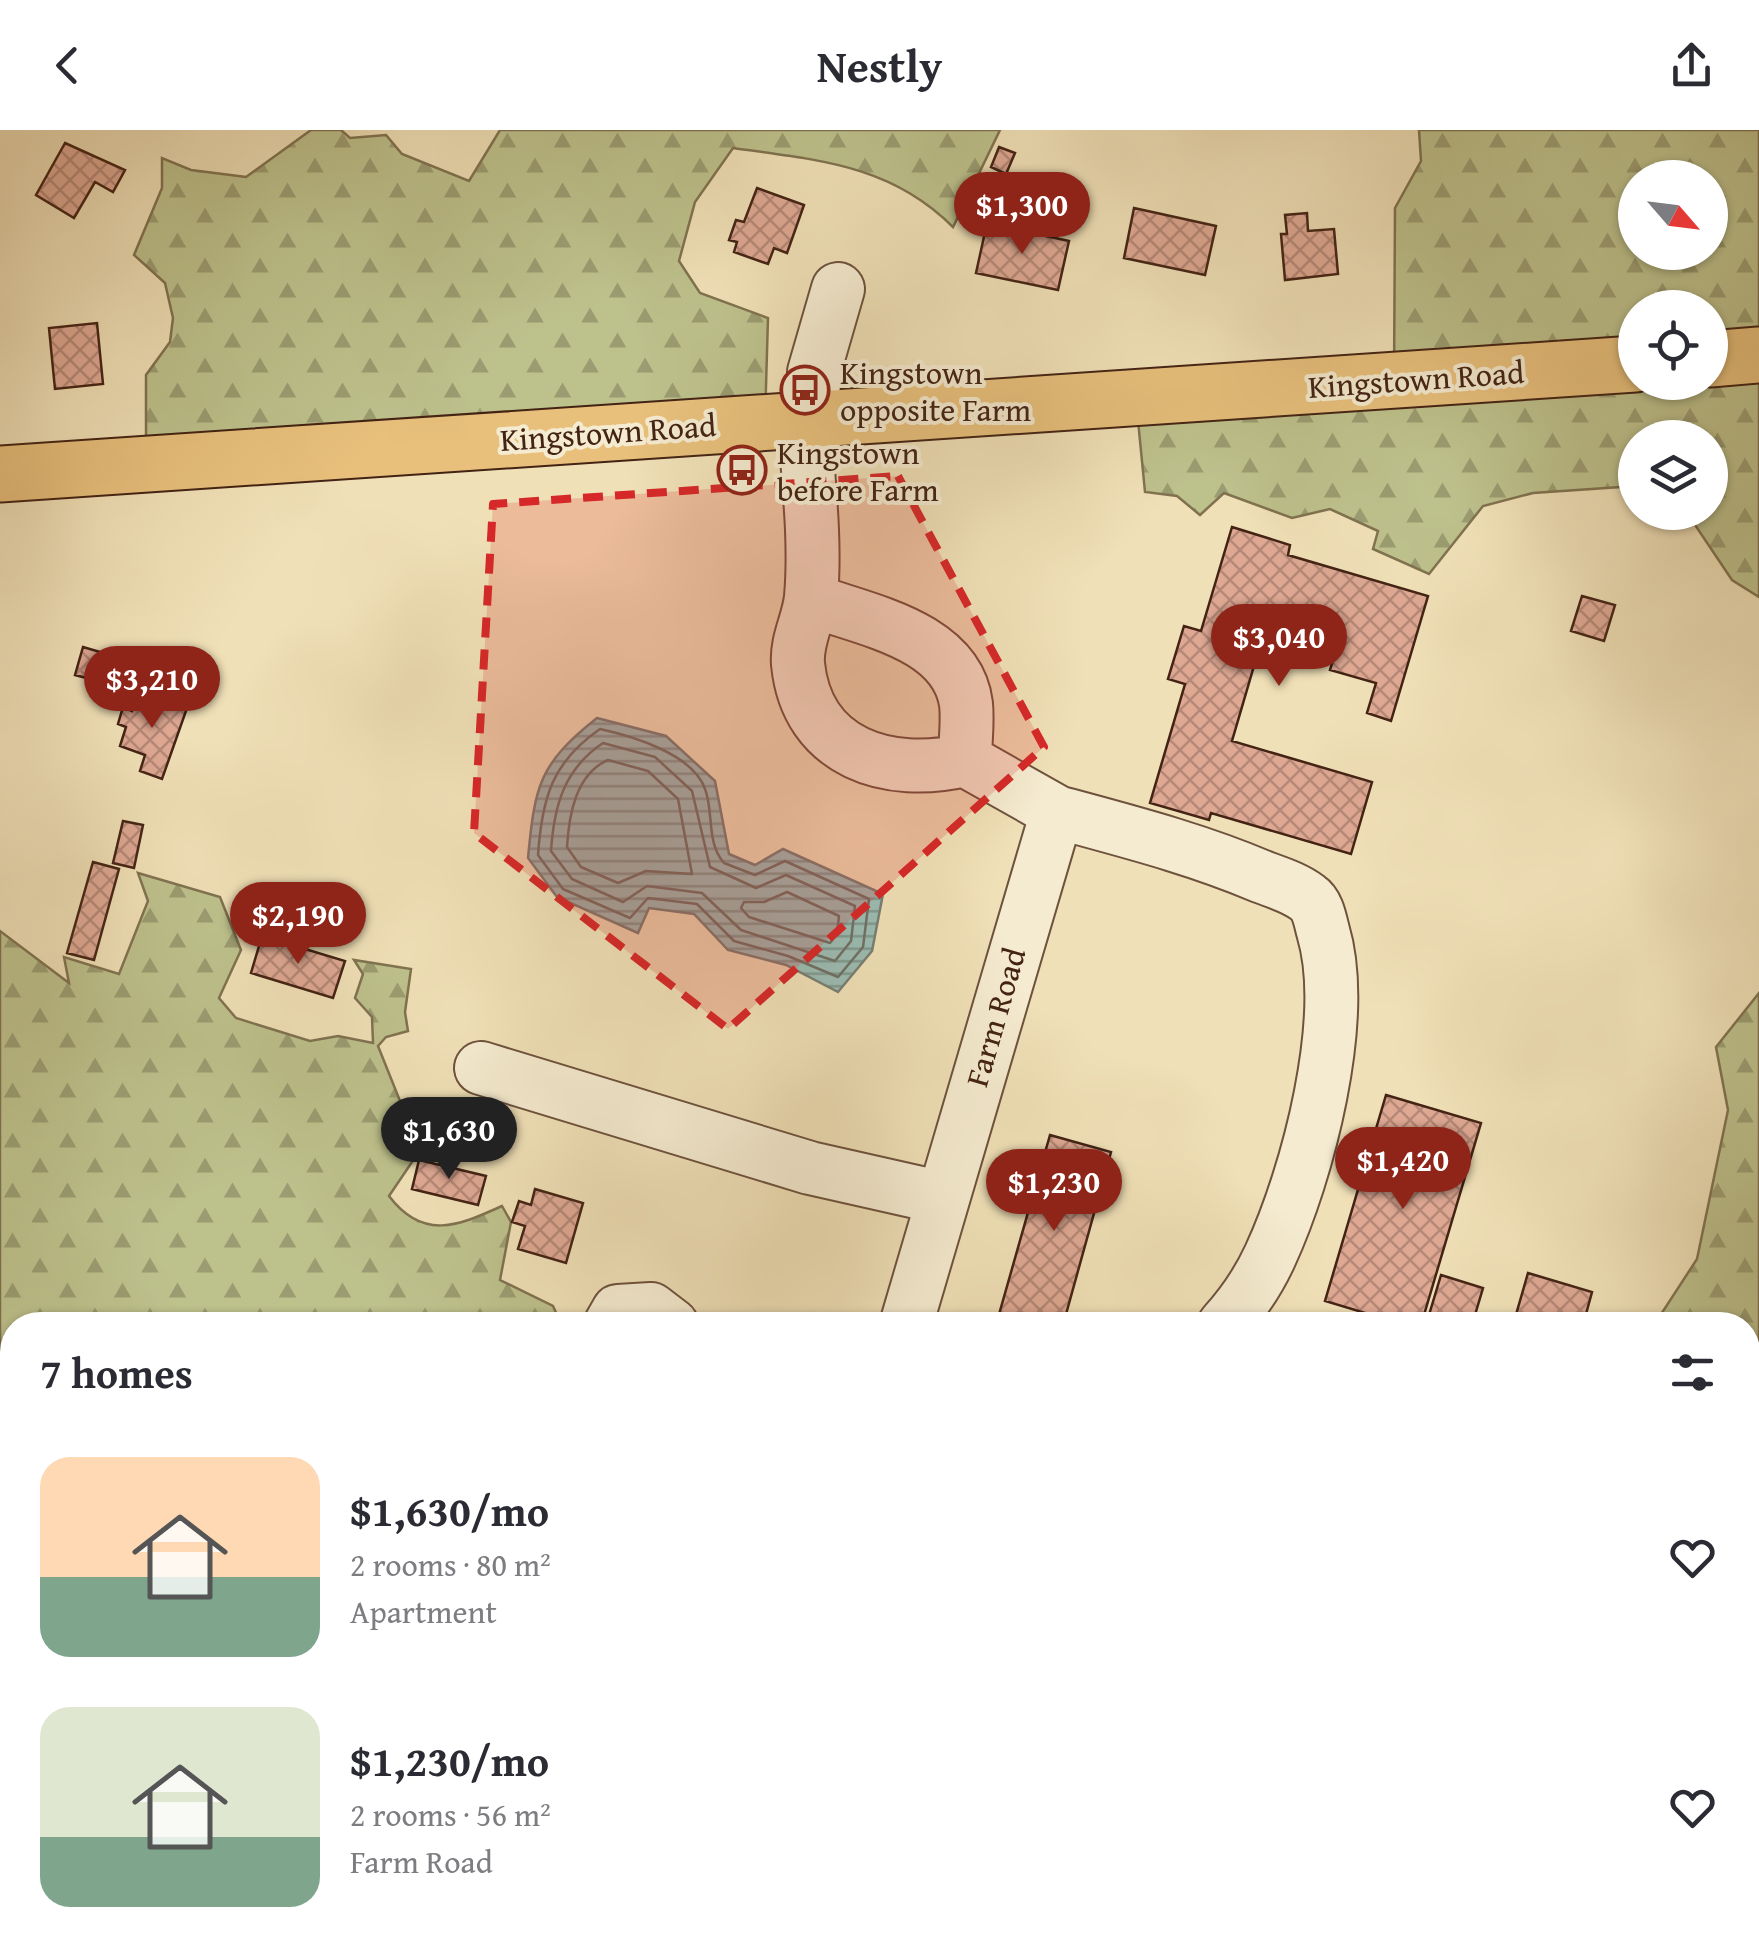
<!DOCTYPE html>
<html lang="en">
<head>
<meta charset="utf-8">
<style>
  :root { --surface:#fff; --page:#f7f7f7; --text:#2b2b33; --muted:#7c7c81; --accent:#8f2418 }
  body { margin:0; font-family:"Gentium Book Plus",serif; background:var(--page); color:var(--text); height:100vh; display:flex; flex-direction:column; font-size:38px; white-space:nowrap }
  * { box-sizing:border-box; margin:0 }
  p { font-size:32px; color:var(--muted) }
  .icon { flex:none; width:55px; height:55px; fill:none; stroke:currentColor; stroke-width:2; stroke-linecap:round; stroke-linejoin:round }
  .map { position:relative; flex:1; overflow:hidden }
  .panel { position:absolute; left:0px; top:1182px; width:1760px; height:642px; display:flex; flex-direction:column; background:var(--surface); border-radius:40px 40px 0 0; box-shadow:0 2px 8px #0004 }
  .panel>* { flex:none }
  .needle { width:65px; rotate:118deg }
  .controls { position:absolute; left:1618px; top:30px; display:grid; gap:20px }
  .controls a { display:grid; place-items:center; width:110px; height:110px; border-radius:50%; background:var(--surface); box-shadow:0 2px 8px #0004; font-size:50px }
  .price { position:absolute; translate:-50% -85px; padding:0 22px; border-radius:35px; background:var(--accent); color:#fff; font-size:32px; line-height:65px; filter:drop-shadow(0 2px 5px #0008) }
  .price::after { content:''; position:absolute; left:50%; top:60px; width:30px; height:22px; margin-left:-15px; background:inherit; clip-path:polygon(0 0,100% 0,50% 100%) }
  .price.current { background:#222; color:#fff }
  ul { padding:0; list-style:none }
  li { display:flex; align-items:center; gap:30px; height:250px; padding:0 40px }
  li span { display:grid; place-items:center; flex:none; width:280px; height:200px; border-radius:30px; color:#555 }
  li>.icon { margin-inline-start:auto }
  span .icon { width:120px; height:120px; fill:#fffc; stroke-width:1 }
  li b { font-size:42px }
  h2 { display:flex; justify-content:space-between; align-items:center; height:120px; padding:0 40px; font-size:42px }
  header { display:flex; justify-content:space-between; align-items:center; height:130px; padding:0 40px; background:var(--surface); font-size:45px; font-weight:600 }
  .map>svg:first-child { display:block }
</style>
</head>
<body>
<header><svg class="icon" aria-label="back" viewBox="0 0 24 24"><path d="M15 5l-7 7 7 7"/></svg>Nestly<svg class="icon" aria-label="share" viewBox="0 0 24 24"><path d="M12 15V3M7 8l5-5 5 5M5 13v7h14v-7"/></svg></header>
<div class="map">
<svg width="1759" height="1823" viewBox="0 0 1759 1823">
  <defs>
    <pattern id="forest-firs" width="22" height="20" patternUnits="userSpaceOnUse" patternTransform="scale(2.5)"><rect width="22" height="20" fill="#bdc18c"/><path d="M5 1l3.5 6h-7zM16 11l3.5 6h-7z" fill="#9b9c71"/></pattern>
    <pattern id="water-rules" width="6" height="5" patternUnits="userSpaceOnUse" patternTransform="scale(2.5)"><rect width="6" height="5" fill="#9bbcb3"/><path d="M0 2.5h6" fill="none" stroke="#809890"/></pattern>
    <pattern id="building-cross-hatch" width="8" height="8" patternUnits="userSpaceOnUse" patternTransform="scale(2.5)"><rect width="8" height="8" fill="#dea893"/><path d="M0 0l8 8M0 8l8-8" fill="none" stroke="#b68877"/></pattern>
  </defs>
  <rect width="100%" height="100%" fill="#f0e0b7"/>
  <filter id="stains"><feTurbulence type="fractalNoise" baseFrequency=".002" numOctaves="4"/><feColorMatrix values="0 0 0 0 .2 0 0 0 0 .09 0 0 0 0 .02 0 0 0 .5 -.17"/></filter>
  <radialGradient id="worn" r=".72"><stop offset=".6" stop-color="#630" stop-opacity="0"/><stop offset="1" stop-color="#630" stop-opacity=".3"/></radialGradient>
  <path fill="url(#forest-firs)" stroke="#807250" stroke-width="2.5" fill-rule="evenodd" d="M 311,0 L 341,0 L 350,8 L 386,5 L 402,24 L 469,51 L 500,0 L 1000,0 L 953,97 C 890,34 817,30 733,18 L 695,72 L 679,131 L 700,163 L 768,188 L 765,290 L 146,332 L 146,245 L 170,212 L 173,188 L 165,153 L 134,125 L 162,58 L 162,28 L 191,40 L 246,47 Z
    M 1419,0 L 1759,0 L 1759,467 L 1732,450 L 1687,383 L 1710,382 L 1710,308 L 1635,308 L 1635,356 L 1533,363 L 1483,376 L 1429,444 L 1373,419 L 1378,401 L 1330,379 L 1292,388 L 1224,363 L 1200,385 L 1177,366 L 1145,362 L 1136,270 L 1394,250 L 1395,78 L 1421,31 ZM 1635,48 L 1710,48 L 1710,122 L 1635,122 ZM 1635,178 L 1710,178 L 1710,252 L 1635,252 Z
    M 138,743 L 220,767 L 241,820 L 219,868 L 236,888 L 310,911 L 338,906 L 373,913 L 372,887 L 355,868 L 363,844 L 354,830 L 411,839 L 405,882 L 408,901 L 386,907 L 378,916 L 400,971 L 437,995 L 389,1066 C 423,1111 458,1096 502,1076 L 511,1092 L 500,1150 L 553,1176 L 557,1185 L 545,1187 L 542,1195 L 12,1195 L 12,1812 L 81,1813 L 77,1823 L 0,1823 L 0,801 L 69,853 L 64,827 L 119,844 L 148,771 Z
    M 1759,863 L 1759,1823 L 690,1823 L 690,1812 L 1748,1812 L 1748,1195 L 1654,1195 L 1697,1129 L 1728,980 L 1716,917 Z"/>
  <path fill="url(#water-rules)" stroke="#787f73" stroke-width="2.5" d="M 597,588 L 666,606 L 715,651 L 729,724 L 755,735 L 783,719 L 883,764 L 872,821 L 838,862 L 786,835 L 728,820 L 694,784 L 649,778 L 638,803 L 557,767 L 528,728 C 535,655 539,634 597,588 Z"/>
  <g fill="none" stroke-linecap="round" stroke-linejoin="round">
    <path stroke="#6f7064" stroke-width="2.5" d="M 600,599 C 632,606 693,624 705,659 C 714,682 706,713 724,733 L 755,745 L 785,731 L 869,769 L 863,817 L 838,847 L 788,826 L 734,811 L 697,774 L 648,768 L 630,788 L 563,759 L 538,725 C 542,668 552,632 600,599 Z
      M 603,613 L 655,627 L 692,661 L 710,737 L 756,758 L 786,745 L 855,776 L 851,811 L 835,831 L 741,800 L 702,763 L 647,756 L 623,772 L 572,749 L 551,721 C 554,676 564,639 603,613 Z
      M 608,630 L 648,641 L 678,669 L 692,744 L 646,741 L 618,753 L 581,737 L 567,717 C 569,684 576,644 608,630 Z
      M 787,762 L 839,786 L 837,804 L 830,813 L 749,787 L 741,778 L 744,772 L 764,772 Z"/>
  </g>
  <path fill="url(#building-cross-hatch)" stroke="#432314" stroke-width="2.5" d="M 65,13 L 125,40 L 113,62 L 95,52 L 74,88 L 36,65 Z
    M 999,17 L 1015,23 L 1006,44 L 991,37 Z
    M 757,58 L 804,75 L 787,123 L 774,118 L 768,134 L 734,122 L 737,112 L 729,110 L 736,90 L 744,92 Z
    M 1134,78 L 1216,96 L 1205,145 L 1124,128 Z
    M 1307,83 L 1308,101 L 1334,99 L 1338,144 L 1285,150 L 1281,104 L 1287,104 L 1285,85 Z
    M 987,93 L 1069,111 L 1058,160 L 976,143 Z
    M 97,193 L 103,254 L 55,259 L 49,198 Z
    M 1232,397 L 1290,415 L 1288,425 L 1428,466 L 1391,591 L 1367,583 L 1376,553 L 1330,540 L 1337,517 L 1266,495 L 1232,611 L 1372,652 L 1351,724 L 1211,683 L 1209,690 L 1150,673 L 1185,554 L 1168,549 L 1184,496 L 1201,501 Z
    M 1582,466 L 1615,475 L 1604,511 L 1571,501 Z
    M 83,517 L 114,526 L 106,553 L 75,545 Z
    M 139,561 L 187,578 L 162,649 L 140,641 L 145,625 L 120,616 L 126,597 L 118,594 L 123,577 L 132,581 Z
    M 123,691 L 143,695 L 134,738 L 113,733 Z
    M 93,732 L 119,739 L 94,830 L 67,823 Z
    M 262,806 L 345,831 L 333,868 L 251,843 Z
    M 1386,965 L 1481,993 L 1421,1195 L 1405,1195 L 1325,1171 Z
    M 1050,1005 L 1111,1022 L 1063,1195 L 996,1195 Z
    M 419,1030 L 486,1046 L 478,1075 L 412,1059 Z
    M 535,1059 L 583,1073 L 566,1133 L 518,1119 L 525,1096 L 512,1092 L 519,1071 L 531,1075 Z
    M 1528,1143 L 1592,1162 L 1583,1195 L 1513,1195 Z
    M 1441,1145 L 1483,1158 L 1472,1195 L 1426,1195 Z
    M 110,1812 L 125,1812 L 132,1815 L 130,1823 L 107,1823 Z
    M 193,1812 L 234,1812 L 231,1823 L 190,1823 Z
    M 271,1812 L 318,1812 L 315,1823 L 268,1823 Z
    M 347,1812 L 380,1812 L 377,1823 L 344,1823 Z"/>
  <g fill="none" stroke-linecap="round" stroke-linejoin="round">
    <g stroke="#6e523d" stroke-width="56">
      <path id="minor" d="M 804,290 C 808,348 816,409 811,467 C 809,490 796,510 798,534 C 807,624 889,648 965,630 L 1057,682 L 906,1195
        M 813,290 L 814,242 L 838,159
        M 811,470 C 865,490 957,505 966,574 C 968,592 965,612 965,630
        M 1057,682 C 1126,701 1194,718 1260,746 C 1275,752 1294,757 1308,768 C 1318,775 1320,790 1323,801 C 1349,888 1308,1044 1270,1126 C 1259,1150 1242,1175 1224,1195
        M 481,938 L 810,1038 L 943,1068
        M 610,1195 L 618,1181 L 651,1179 L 672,1195"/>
    </g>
    <g stroke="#432314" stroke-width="59">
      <path id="major" d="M 1710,229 L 1759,225
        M 0,344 L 1635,234"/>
    </g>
    <use href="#minor" stroke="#f5ebd0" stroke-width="52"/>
    <use href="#major" stroke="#e8c07c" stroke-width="55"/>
  </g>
  <path fill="#d62828" fill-opacity="0.2" stroke="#d62828" stroke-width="8" stroke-dasharray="20 12" stroke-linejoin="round" d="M 898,346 L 1044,617 L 728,899 L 474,703 L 493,374 Z"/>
  <defs>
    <g id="bus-ring" transform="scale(2.5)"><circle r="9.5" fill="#f5ebd0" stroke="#8f2418" stroke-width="1.5"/><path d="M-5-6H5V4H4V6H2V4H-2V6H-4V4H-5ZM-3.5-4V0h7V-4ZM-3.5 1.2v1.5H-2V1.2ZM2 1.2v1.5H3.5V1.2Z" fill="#8f2418"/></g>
  </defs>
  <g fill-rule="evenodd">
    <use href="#bus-ring" x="805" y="260"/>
    <use href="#bus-ring" x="742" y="340"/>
  </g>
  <g text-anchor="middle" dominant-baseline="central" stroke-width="8" stroke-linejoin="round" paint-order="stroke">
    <g font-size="32" fill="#432314" stroke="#f5ebd0" text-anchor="start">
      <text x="840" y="242">Kingstown<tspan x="840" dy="37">opposite Farm</tspan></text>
      <text x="777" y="322">Kingstown<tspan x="777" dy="37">before Farm</tspan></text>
    </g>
    <g font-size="32" fill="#432314" stroke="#f5ebd0">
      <text transform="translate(1416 249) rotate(-4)">Kingstown Road</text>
      <text transform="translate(608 302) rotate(-4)">Kingstown Road</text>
      <text transform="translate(995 887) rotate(-74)">Farm Road</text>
    </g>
  </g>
  <rect width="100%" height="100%" filter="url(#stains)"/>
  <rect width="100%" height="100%" fill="url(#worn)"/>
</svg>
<div class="controls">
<a><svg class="needle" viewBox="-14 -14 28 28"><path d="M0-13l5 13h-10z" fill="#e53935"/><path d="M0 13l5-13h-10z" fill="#7c7c81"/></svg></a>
<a><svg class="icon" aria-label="locate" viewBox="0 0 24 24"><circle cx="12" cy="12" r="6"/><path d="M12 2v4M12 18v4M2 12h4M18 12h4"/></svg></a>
<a><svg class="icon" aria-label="layers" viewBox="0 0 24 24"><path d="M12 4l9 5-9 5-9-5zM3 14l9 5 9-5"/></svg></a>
</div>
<b class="price" style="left:1022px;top:127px">$1,300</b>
<b class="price" style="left:1279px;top:559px">$3,040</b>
<b class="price" style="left:152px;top:601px">$3,210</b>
<b class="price" style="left:298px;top:837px">$2,190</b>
<b class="price current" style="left:449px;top:1052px">$1,630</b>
<b class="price" style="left:1403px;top:1082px">$1,420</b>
<b class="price" style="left:1054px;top:1104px">$1,230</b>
<section class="panel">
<h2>7 homes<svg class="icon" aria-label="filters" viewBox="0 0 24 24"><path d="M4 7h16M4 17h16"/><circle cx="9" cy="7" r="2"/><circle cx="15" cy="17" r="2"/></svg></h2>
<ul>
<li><span style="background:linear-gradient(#ffd9b3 60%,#7fa58c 0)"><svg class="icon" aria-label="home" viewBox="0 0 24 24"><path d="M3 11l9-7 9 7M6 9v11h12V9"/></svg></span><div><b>$1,630/mo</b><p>2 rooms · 80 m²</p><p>Apartment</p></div><svg class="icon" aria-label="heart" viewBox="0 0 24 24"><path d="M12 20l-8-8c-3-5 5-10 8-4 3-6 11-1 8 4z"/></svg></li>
<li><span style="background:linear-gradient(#dfe7d0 65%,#7fa58c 0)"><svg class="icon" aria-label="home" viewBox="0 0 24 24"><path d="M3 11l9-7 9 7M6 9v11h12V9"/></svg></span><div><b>$1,230/mo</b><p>2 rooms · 56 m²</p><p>Farm Road</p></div><svg class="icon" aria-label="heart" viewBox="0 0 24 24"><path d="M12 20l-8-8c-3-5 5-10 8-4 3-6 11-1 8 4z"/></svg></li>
</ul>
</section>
</div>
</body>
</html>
